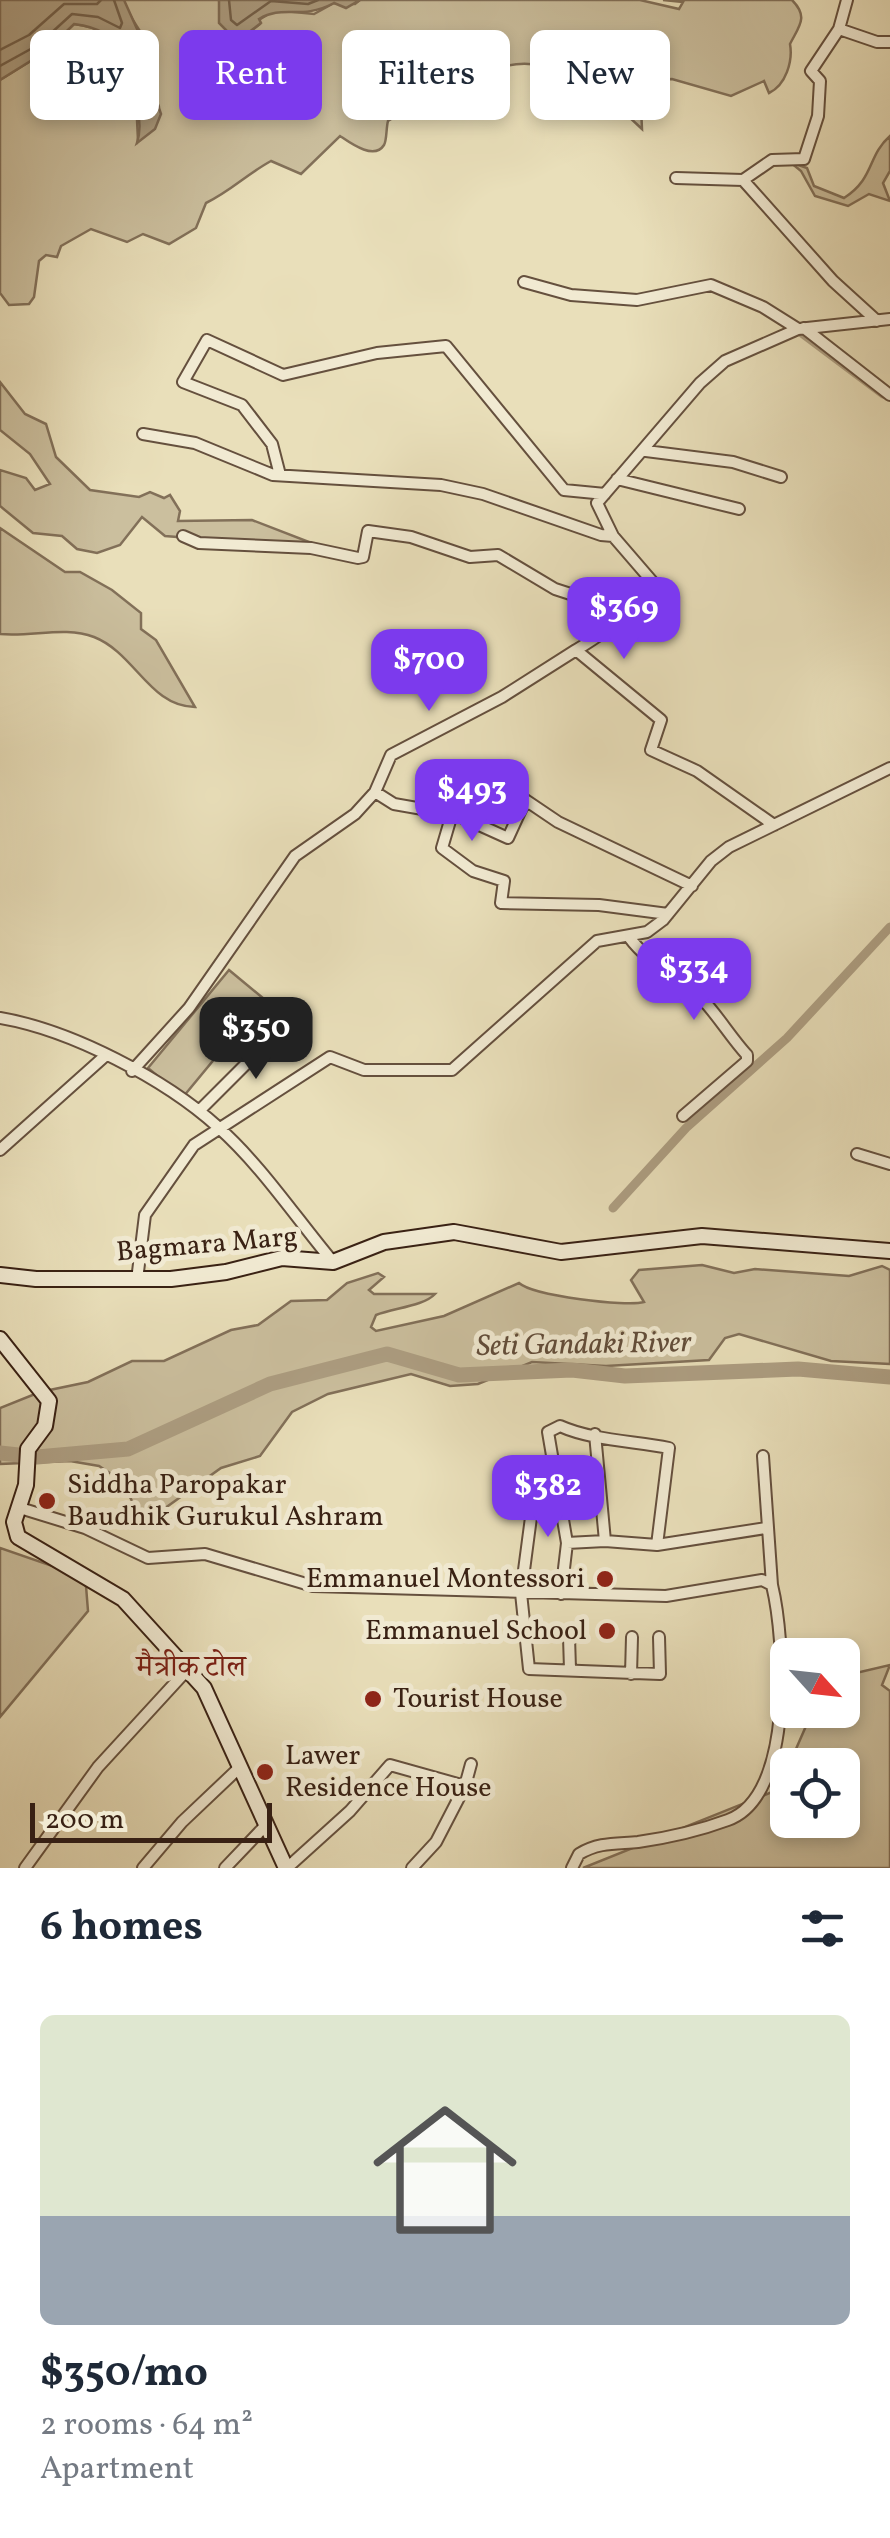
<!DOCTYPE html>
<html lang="en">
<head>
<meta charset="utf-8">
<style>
  :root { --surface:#fff; --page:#f6f6f7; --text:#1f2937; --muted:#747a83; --line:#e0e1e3; --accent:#7c3aed }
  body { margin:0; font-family:Vollkorn,"Noto Serif Devanagari",serif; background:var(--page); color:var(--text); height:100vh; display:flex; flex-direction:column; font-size:38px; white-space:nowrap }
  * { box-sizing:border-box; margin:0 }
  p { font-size:32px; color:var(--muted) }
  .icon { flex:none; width:55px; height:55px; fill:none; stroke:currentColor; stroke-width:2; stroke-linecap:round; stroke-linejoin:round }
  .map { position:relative; height:1868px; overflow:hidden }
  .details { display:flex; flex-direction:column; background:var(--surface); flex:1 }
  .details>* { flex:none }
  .banner { position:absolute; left:30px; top:30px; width:830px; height:90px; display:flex; gap:20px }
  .needle { width:65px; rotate:117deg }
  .tools { position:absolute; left:770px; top:1638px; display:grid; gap:20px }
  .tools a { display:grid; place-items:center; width:90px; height:90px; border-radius:15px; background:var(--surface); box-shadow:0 5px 15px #0003; font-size:50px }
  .scale { position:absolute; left:30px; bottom:25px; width:242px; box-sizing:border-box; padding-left:10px; border:5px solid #392114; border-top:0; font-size:28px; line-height:35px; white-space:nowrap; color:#392114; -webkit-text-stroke:8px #f1ead2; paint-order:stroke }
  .price { position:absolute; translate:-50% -85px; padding:0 22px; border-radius:20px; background:var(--accent); color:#fff; font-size:32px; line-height:65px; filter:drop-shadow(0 2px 5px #0008) }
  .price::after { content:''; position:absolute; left:50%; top:60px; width:30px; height:22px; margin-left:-15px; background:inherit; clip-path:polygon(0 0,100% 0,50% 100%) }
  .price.selected { background:#222; color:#fff }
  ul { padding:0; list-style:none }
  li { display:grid; align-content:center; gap:20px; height:530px; padding:0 40px }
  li+li { border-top:2px solid var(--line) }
  li span { display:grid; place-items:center; height:310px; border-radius:15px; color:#555 }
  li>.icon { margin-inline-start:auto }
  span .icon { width:180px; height:180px; fill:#fffc; stroke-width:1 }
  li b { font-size:42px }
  h2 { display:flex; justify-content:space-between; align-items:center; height:120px; padding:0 40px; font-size:42px }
  .pill { padding:0 35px; border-radius:15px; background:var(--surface); box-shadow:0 5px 15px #0003; font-size:35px; line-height:90px }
  .pill.selected { background:var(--accent); color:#fff }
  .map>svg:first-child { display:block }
</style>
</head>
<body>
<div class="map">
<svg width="890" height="1868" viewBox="0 0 890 1868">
  <rect width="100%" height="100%" fill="#e9dfba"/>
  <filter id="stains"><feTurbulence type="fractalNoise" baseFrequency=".002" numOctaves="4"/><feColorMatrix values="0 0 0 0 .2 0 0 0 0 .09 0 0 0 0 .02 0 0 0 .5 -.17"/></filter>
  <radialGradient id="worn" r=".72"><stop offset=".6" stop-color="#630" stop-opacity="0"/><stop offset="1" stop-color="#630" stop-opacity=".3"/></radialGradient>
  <path fill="#cbbf9e" stroke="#827059" stroke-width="2.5" d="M 124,0 L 219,0 L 221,20 L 228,32 L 224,43 L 228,85 L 233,86 L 235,43 L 260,24 L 259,20 L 274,10 L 314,14 L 334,3 L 355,4 L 360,0 L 640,0 L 679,9 L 683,2 L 663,0 L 792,0 C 809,17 799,26 790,44 C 793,61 786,85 769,93 L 764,81 L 731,96 L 672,79 L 623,82 L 608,75 L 604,84 L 641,107 L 642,129 C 602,91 547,46 491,71 L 497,88 L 473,97 L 469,92 L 447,90 L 434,105 L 409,108 L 388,121 C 386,128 387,140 384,145 C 374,161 349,142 340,136 L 301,174 L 271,161 C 247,174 231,191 206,203 L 196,228 L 169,244 L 143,234 L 127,242 L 91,229 L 61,246 L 57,257 L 46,255 L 39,261 L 34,297 L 29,304 L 9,305 L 0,293 L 0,80 L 45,52 L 74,24 C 100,27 114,37 128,58 L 124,68 L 136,98 L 138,141 L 159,107 C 149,86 156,68 151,53 C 146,34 127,18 124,0 Z
    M 890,136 L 890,171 L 883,183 L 890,201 L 869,194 L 848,206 L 815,196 L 801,171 L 790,162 L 807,168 L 814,186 L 844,198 C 875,178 867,156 890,136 Z
    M 0,382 L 25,414 L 46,424 L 56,457 L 90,490 L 139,497 L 150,492 L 164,498 L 170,495 L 180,511 L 178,521 L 252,520 L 327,549 L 165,536 L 142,517 L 120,545 L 97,553 L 77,549 L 62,536 L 33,533 L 0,506 L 0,470 L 26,478 L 35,490 L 50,484 L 30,454 L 0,430 Z
    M 0,528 L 65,572 L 80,572 L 112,590 L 141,613 L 141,629 L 156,640 L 195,707 C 150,707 135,653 94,637 C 65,626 33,637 0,634 Z
    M 229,970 L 264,999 L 183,1097 L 148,1068 Z
    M 702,1265 L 734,1273 L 755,1269 L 849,1276 L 882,1266 L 890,1270 L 890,1364 L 831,1361 L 739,1334 L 725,1338 L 709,1360 L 606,1366 L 532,1362 L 478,1384 L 450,1386 L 411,1374 L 328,1394 L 292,1412 L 260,1456 L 221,1468 L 161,1511 L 146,1511 L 134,1505 L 122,1481 L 99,1466 L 70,1461 L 0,1464 L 0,1408 L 40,1392 L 88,1382 L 132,1361 L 164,1361 L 231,1330 L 258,1325 L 291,1301 L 327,1300 L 347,1283 L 378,1273 L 384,1277 L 369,1290 L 374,1294 L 435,1294 C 424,1306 394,1308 376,1315 L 371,1327 L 376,1331 L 444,1316 L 519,1283 C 534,1296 626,1307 644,1302 L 631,1280 L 639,1270 Z
    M 0,1548 L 67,1571 L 86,1586 L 88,1611 L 0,1717 Z
    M 890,1665 L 882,1685 L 890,1691 L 890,1868 L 583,1868 L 777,1790 L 787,1768 L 788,1820 L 842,1820 L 842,1765 L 789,1765 L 813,1710 L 842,1710 L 843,1676 Z"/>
  <path fill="#ad9e82" stroke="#7f6c56" stroke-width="2.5" d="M 0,0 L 124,0 L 155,69 L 149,78 L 161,114 L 155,129 L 137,143 C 145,119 132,91 124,68 L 128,58 C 115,37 100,27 74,24 L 45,52 L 0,80 Z
    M 219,0 L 360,0 L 346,8 L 334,3 C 300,21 284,4 259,19 L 261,23 L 235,43 L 234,86 L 220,86 L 217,62 L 228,32 L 219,23 Z"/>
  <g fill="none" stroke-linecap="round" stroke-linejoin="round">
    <path stroke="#73604b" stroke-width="2.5" d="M 229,0 L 231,20 L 237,25 L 271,1 L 308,4 L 318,0
      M 0,50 L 29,35 L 64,4 L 97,4 L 101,0
      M 0,66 L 38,45 L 72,14 L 98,17 L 120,28 L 122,23 L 114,0"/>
    <path stroke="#ad9e82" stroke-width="9" d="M 803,334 L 883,394
      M 613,1208 L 686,1128 L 787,1038 L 890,927"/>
    <path stroke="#ad9e82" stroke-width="15" d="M 0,1453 L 37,1457 L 128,1449 L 270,1384 L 387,1354 L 459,1375 L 572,1370 L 625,1376 L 798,1369 L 890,1377"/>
    <g stroke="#65503e" stroke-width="14">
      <path id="street" d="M 847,0 L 839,29 L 877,42 L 890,42
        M 839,29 L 811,71 L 820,81 L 818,116 L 804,159 L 772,160 L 743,180 L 833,281 L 877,321
        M 676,178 L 743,180
        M 524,282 L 571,295 L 637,300 L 711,285 L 763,307 L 798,329
        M 804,328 L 890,395
        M 143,434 L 195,443 L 273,475 L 441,485 L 483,494 L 601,535 L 613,536
        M 646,451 L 733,462 L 781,477
        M 280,475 L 272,444 L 242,405 L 183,382 L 207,340 L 283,375 L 377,353 L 446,346 L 564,490 L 605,494
        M 617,479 L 739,509
        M 183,536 L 199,543 L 311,548 L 358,558 L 363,557 L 368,531 L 411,537 L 470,557 L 498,555 L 555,589 L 626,612
        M 487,774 L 558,822 L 692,886
        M 531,804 L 524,803 L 508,838 L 457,815 L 394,804 L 375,792 L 391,755 L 502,697 L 576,650
        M 452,814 L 442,848 L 473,871 L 504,881 L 501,903 L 599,905 L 668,914
        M 774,825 L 697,771 L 651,750 L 661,720 L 576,650 C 607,632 631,610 663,594 L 613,536 L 597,503 L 700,383 L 725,361 L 798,329 L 890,319
        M 629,937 C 648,963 678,977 702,999 C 716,1013 732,1039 747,1055 L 747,1061 L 683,1116
        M 0,1018 C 71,1030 165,1079 218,1127 C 261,1165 296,1218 333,1262
        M 132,1071 L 189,1008 L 295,856 L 355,814 L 375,792
        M 199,1111 L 285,1025
        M 0,1150 L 105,1056
        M 857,1154 L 890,1164
        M 137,1280 L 145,1215 L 194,1145 L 330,1057 L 364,1070 L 452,1070 L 597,941 L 647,932 L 663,920 L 711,861 L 729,847 L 890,768
        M 595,1434 L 605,1541 L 657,1545
        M 763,1456 L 772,1585
        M 554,1468 L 537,1472 L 521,1593 L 529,1669 L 660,1674 L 659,1637
        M 20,1508 L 85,1528 L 148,1558 L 205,1554 L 313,1586 L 666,1596 L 762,1580 L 772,1585 C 785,1639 795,1796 728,1820 C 701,1830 666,1838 638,1842 C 616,1844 599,1842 579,1854 L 572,1868
        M 567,1543 L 605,1541
        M 561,1594 L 567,1543 L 548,1432 L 560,1426 C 591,1440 633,1441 669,1448 L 657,1545 L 766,1528
        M 569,1637 L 570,1669
        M 631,1674 L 632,1637
        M 465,1786 L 471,1764
        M 25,1868 L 98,1767 L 187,1670
        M 143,1868 L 182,1822 L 240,1767
        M 225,1868 L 266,1825
        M 287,1868 L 350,1811 L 390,1765 L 465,1786 L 436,1842 L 412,1868"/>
    </g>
    <g stroke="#392114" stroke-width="18">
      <path id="secondary" d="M 0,1275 L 36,1279 L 171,1279 L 226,1272 L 282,1258 L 333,1262 L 384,1242 L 454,1232 L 561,1252 L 702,1236 L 890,1251
        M 0,1339 L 49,1401 L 45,1426 L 28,1449 L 26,1485 L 14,1522 L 18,1537 L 123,1599 L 204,1688 L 286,1868"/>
    </g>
    <use href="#street" stroke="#f1ead2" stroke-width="10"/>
    <use href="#secondary" stroke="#f1ead2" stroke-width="14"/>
  </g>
  <g fill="#8f2418" stroke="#f1ead2" stroke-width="4">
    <circle cx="47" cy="1501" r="10"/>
    <circle cx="605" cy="1579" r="10"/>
    <circle cx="607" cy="1631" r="10"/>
    <circle cx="373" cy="1699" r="10"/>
    <circle cx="265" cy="1772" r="10"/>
  </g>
  <g text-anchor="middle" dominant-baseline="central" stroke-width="10" stroke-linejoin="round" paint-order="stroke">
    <g font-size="28" fill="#392114" stroke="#f1ead2">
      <text transform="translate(207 1245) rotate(-5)">Bagmara Marg</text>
    </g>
    <g font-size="28" fill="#392114" stroke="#f1ead2" text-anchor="start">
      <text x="67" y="1485">Siddha Paropakar<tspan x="67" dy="32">Baudhik Gurukul Ashram</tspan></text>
      <text x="585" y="1579" text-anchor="end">Emmanuel Montessori</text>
      <text x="587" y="1631" text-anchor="end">Emmanuel School</text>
      <text x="393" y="1699">Tourist House</text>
      <text x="285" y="1756">Lawer<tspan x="285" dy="32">Residence House</tspan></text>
    </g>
    <g font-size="30" font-style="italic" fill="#624d3a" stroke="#f1ead2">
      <text transform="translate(584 1345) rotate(-1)">Seti Gandaki River</text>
    </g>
    <g font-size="30" fill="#7a1f14" stroke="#f1ead2">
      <text x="191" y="1668">मैत्रीक टोल</text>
    </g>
  </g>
  <rect width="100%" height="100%" filter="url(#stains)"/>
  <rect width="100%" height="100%" fill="url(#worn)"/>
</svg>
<div class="tools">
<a><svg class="needle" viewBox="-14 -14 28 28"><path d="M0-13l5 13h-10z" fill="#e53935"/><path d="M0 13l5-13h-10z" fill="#747a83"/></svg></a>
<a><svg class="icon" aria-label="locate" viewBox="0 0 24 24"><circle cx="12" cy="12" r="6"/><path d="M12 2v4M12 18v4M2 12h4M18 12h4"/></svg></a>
</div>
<div class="scale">200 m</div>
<b class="price" style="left:624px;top:662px">$369</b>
<b class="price" style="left:429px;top:714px">$700</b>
<b class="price" style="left:472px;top:844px">$493</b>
<b class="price" style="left:694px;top:1023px">$334</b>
<b class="price selected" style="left:256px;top:1082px">$350</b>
<b class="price" style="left:548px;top:1540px">$382</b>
<div class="banner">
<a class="pill">Buy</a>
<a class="pill selected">Rent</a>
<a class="pill">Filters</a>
<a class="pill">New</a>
</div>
</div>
<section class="details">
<h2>6 homes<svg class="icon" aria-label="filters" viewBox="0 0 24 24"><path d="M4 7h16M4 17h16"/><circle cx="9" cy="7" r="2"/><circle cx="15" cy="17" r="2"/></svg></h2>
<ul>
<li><span style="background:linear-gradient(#dfe7d0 65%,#9aa5b1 0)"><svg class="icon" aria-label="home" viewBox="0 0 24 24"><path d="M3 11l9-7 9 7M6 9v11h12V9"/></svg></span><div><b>$350/mo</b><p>2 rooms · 64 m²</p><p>Apartment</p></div></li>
</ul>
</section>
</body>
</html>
